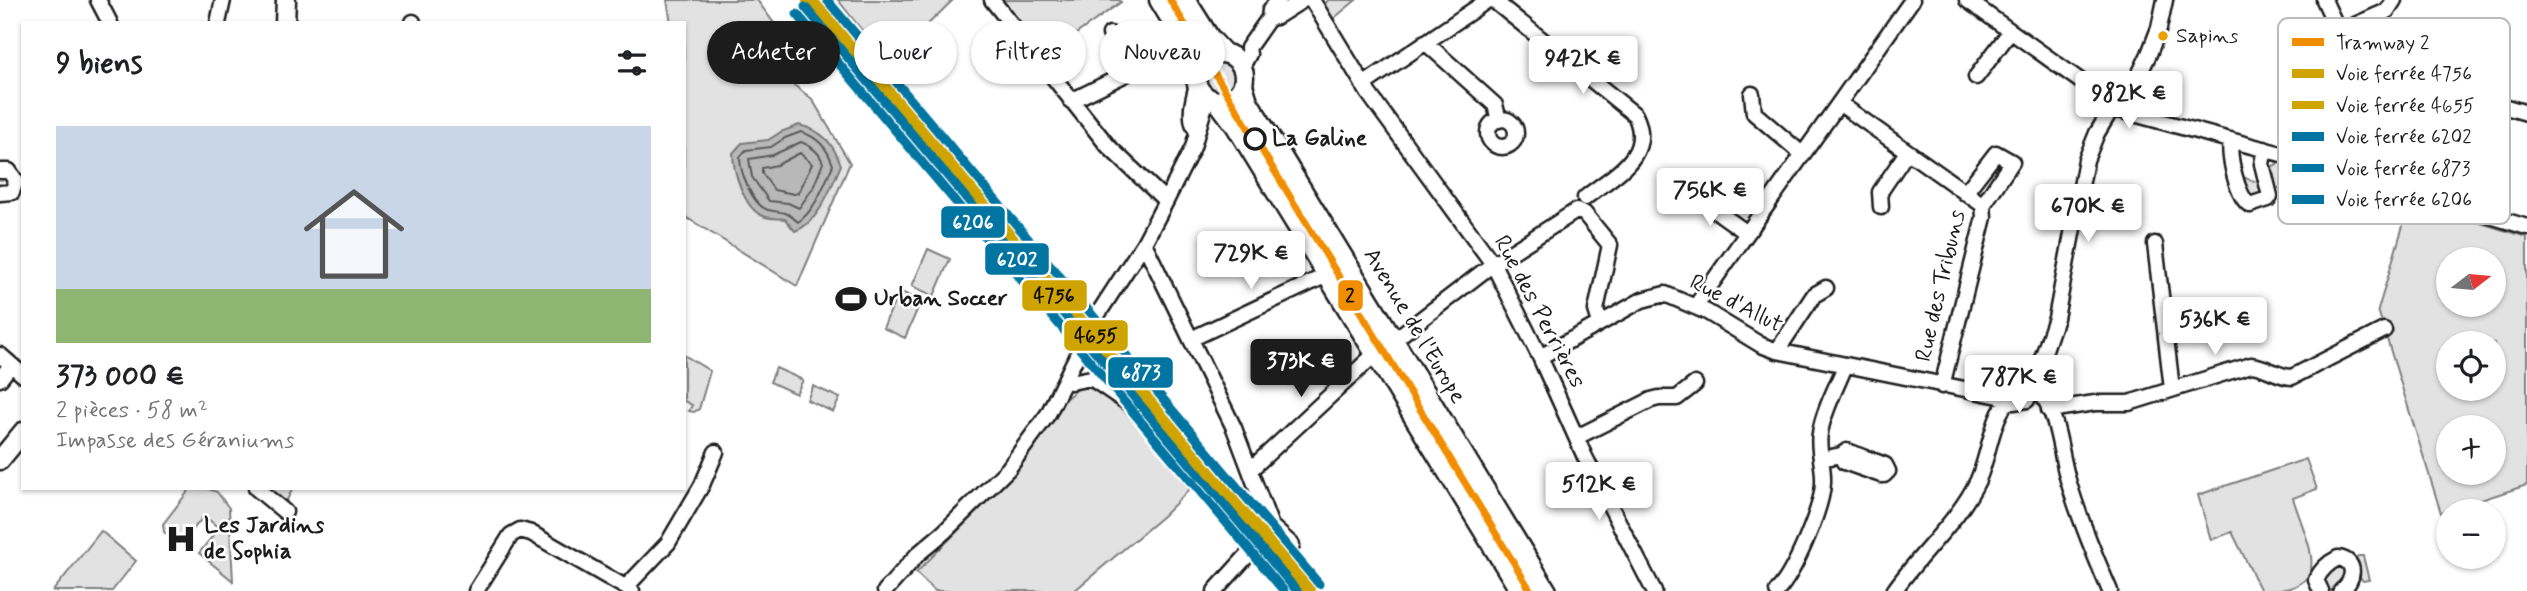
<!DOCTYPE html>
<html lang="fr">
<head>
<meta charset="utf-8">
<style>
  :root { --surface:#fff; --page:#f6f6f6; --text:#202124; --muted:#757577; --accent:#1c1c1c }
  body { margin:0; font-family:Mynerve,sans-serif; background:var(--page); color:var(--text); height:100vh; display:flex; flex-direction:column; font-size:26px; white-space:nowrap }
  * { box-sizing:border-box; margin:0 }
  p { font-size:23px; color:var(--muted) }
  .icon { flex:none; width:38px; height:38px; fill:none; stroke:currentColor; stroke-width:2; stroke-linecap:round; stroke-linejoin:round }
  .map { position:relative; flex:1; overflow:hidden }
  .side { position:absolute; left:21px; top:21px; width:665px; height:469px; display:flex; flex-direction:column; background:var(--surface); border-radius:0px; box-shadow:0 2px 5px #0004 }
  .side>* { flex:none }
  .hud { position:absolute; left:707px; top:21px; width:665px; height:63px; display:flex; gap:14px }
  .needle { width:46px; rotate:74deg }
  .controls { position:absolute; left:2436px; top:247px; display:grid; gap:14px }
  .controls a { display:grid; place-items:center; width:70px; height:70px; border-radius:50%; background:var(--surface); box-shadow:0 2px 5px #0004; font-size:35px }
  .price { position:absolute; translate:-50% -60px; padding:0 16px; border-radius:7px; background:#fff; color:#222; font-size:23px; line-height:46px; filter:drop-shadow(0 2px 4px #0008) }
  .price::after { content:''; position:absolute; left:50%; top:42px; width:21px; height:16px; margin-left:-10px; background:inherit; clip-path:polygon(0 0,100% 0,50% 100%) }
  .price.selected { background:var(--accent); color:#fff }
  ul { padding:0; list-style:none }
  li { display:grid; align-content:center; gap:14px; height:371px; padding:0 35px }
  li span { display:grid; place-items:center; height:217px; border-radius:0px; color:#555 }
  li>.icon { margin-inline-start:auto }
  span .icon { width:126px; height:126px; fill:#fffc; stroke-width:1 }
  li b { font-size:30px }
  h2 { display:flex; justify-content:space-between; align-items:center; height:84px; padding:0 35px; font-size:30px }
  .chip { padding:0 24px; border-radius:32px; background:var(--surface); box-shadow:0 2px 5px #0004; font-size:24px; line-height:63px }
  .chip.selected { background:var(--accent); color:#fff }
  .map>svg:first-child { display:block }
</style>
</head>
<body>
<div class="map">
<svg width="2527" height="591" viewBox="0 0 2527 591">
  <rect width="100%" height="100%" fill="#fff"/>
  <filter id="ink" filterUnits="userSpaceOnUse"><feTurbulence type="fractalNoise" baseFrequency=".0143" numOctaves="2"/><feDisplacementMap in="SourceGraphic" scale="14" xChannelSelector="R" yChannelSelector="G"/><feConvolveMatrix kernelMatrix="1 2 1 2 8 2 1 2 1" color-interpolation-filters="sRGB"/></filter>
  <g filter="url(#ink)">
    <path fill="#e2e2e2" stroke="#7f7f7f" stroke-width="2" fill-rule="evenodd" d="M 667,0 L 757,0 L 776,26 L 769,46 L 772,68 L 812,99 L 850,163 L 797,286 L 684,216 L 684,23 L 671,23 Z
      M 838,0 L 953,0 L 888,63 Z
      M 996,0 L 1119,0 L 1121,2 L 1045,56 Z
      M 1162,0 L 1182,0 L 1204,36 L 1189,45 Z
      M 1328,0 L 1356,0 L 1332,20 L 1324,6 Z
      M1204 77a16 16 0 1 1 32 0a16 16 0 1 1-32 0Z
      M 2279,163 L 2321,174 L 2276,189 L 2271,170 L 2273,166 Z
      M 2240,176 L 2263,184 L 2265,193 L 2250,199 Z
      M 1293,181 L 1394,353 L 1382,360 L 1279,190 Z
      M 2410,202 L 2527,237 L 2527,485 L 2441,513 L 2378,310 ZM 2448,259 L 2494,259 L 2494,304 L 2448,304 ZM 2448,343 L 2494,343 L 2494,388 L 2448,388 ZM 2448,427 L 2494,427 L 2494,472 L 2448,472 Z
      M 928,249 L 950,259 L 934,296 L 912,286 Z
      M 899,291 L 921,301 L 905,338 L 883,328 Z
      M 684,355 L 710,371 L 699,409 L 694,412 L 689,411 L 692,405 L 684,401 Z
      M 1400,356 L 1543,591 L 1523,591 L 1385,365 Z
      M 776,368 L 803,380 L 796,394 L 770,382 Z
      M 1083,385 L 1113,399 L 1193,486 L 1163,516 L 1074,591 L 935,591 L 916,573 L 1018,470 L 1065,399 Z
      M 813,386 L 840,398 L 833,412 L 807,400 Z
      M 2306,459 L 2317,489 L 2293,498 C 2308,547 2338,591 2261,591 L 2232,532 L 2211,540 L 2198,495 Z
      M 206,488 L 217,492 L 229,508 L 233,581 L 199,553 L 219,528 L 204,516 L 180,545 L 164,532 L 163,524 L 190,489 Z
      M 261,488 L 293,488 L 285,504 Z
      M 101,531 L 136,561 L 112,591 L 53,591 Z
      M 2358,556 L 2363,556 L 2369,580 L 2363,581 L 2358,575 L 2355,560 Z
      M 2343,562 L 2349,574 L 2335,591 L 2325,589 C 2321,570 2328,571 2343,562 Z"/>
    <path fill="#b8b8b8" stroke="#7a7a7a" stroke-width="2" d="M 799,125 C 823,131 833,143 841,165 C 831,187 819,223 795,231 L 785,219 C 779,218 769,219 763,216 C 744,209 733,171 733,153 L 742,143 L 768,140 L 781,132 Z"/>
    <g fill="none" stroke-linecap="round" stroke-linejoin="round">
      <path stroke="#5a5a5a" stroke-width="2" d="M 801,132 C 818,137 828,149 833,165 C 825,183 815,211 798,222 C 783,209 786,214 768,210 C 752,205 740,172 740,157 L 746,150 L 771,147 L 785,138 Z
        M 801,142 C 811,146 820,153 823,163 L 813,188 L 799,208 L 788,203 L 769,201 L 752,177 L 749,159 L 773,155 Z
        M 800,153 L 812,164 L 798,193 L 794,194 L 774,190 L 762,173 L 762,168 L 777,165 Z"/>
      <g stroke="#1c1c1c" stroke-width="19">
        <path id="minor" d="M 98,0 L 110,23
          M 992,0 L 1108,146 L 1166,201
          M 1312,0 L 1369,94 L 1493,264 L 1540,357 L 1585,457 L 1654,591
          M 1493,0 L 1635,115 C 1655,156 1613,175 1585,198
          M 1967,0 L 2100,95 L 2106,96
          M 2324,0 L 2339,32 L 2387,11 L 2394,0
          M 1269,18 L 1276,17 L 1303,0
          M 218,23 L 223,0
          M 413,23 L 413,22
          M 1425,42 L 1495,105 L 1499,120
          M 2293,62 L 2291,80 L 2314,163
          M 1124,64 L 1164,46 L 1180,35
          M 1242,67 L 1249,54 L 1248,48 L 1269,18 L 1270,10 L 1279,0
          M 1976,77 L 2010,32
          M 2134,82 L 2139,88 L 2149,117
          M 1363,85 L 1488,0
          M 1752,94 L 1754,113 L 1802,154
          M 2100,95 L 2101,100 L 2112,108 L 2314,163 L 2527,227
          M 1071,101 L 1128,73 L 1110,34
          M 1839,103 L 1983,205 L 1984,217 L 1942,386
          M1488 133a14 14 0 1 1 28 0a14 14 0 1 1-28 0Z
          M 1196,130 C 1188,117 1193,99 1197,85
          M 2231,140 C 2228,155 2237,198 2250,205 L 2268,199 L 2270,196 L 2262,164 L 2265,149
          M 0,171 L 9,171 L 16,181 L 12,192 L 0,193
          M 2383,183 L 2475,98 L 2527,113
          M 1965,193 L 1996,153 L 2012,162 L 1983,205
          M 1710,197 L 1712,208 L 1747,233
          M 1881,207 L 1880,192 L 1907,152
          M 1144,243 L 1234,428 L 1271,526 L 1292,545
          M 2155,244 L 2172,389
          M 1695,307 L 1912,0
          M 1191,339 L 1327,275
          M 1394,340 L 1493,264 L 1576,211 L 1584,213 L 1610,245 L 1596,310 L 1600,323
          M 1777,351 L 1814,295 L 1826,288
          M 0,355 L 23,375
          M 1540,357 L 1642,300 L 1665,294 L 1707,312 L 1761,345 L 1777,351 L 1999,396 L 2013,402 L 2027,400
          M 0,379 L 11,365
          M 1066,381 L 1071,382 L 1091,378 L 1129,404 L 1141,416 L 1289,591
          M 2028,382 L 2035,368 L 2039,367 L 2056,318 L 2086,160 L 2097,133 L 2112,108 L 2137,79 L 2149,54 L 2159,28 L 2165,0
          M 2041,393 C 2058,416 2060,452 2068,480 C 2079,518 2094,554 2110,591
          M 2049,410 L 2095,403 L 2129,403 L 2251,365 C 2266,366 2278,377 2292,377 L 2384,330
          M 1577,437 L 1651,400 L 1659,398 L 1677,398 L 1695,384
          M 1821,459 L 1841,455 L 1844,462 L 1881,475 L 1884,475 L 1888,471 L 1885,465 L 1847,451 L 1841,455
          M 1250,470 L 1375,354
          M 256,488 L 285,512
          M 626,587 L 668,543 L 702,485 L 716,452
          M 476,591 L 511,535 L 520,530 L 531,533 L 632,591
          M 885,591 L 918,554 L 944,532 L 1008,469 L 1048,414 L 1096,317 L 1144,243 L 1166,201 L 1193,147 L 1205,105 L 1210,99
          M 1215,591 L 1254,548
          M 1777,591 C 1794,574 1823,506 1823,482 C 1824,466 1817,449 1820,433 C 1823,412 1837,386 1845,366
          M 1894,591 C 1920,553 1958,522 1978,480 C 1993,445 1990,409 2023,386
          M 2321,591 L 2316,580 C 2321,569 2328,563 2338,558 C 2358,561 2354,581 2341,591"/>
      </g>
      <g stroke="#1c1c1c" stroke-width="23">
        <path id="major" d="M 1159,0 L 1193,56 L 1197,70
          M 1186,0 L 1210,38 L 1224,53
          M 285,23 L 286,0
          M1196 77a24 24 0 1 1 48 0a24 24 0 1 1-48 0Z
          M 1243,85 L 1248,101 L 1547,591
          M 1217,101 L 1235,125 L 1520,591
          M 0,460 L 23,432"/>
      </g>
      <use href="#minor" stroke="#fff" stroke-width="14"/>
      <use href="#major" stroke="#fff" stroke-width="18"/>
      <g stroke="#fff" stroke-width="14">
        <path id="rail-1" d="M 806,0 L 1303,591"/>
      </g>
      <g stroke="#fff" stroke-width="14">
        <path id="rail-2" d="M 813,0 L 1311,591"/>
      </g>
      <g stroke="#fff" stroke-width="14">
        <path id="rail-3" d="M 805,7 L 1297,591"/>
      </g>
      <g stroke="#fff" stroke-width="14">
        <path id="rail-4" d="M 827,0 L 1319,584"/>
      </g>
      <g stroke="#fff" stroke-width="14">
        <path id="rail-5" d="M 797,14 L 1284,591"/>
      </g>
      <use href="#rail-1" stroke="#cfa401" stroke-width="9"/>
      <use href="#rail-2" stroke="#cfa401" stroke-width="9"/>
      <use href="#rail-3" stroke="#0075a1" stroke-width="9"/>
      <use href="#rail-4" stroke="#0075a1" stroke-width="9"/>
      <use href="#rail-5" stroke="#0075a1" stroke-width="9"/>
      <g stroke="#fff" stroke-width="12">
        <path id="tram-1" d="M 1170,0 L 1531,591"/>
      </g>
      <use href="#tram-1" stroke="#f18e00" stroke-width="7"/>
    </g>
  </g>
  <defs>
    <g id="stadium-bare" transform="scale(2.415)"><path d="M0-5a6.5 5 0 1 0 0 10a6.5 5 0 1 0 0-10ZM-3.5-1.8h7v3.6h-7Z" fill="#1c1c1c" stroke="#fff" stroke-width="2.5" paint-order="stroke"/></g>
    <g id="hospital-bare" transform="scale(2.415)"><path d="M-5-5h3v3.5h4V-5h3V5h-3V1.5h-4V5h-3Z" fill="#1c1c1c" stroke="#fff" stroke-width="2.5" paint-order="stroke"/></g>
  </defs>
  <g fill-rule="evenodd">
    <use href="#stadium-bare" x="851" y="299"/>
    <use href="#hospital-bare" x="181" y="539"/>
  </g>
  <circle fill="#ec9f01" stroke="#fff" stroke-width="2.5" cx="2163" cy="36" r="6"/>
  <circle fill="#fff" stroke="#1c1c1c" stroke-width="3.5" cx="1255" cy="139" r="10"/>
  <g text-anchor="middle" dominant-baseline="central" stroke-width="5" stroke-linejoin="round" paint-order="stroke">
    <g font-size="21" fill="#1c1c1c" stroke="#fff" text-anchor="start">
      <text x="2176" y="36">Sapins</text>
    </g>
    <g font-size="23" font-weight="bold" fill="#1c1c1c" stroke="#fff" text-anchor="start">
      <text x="1272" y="139">La Galine</text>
    </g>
    <g font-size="23" fill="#1c1c1c" stroke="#fff">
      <text transform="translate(1941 286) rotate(-77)">Rue des Tribuns</text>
      <text transform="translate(1736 304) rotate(27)">Rue d'Allut</text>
      <text transform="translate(1539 312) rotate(62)">Rue des Perrières</text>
      <text transform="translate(1414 326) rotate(59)">Avenue de l'Europe</text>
    </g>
    <g font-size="23" font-weight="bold" fill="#1c1c1c" stroke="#fff" text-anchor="start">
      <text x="874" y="299">Urban Soccer</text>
      <text x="204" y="526">Les Jardins<tspan x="204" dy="26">de Sophia</tspan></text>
    </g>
  </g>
  <rect x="2278" y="18" width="232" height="206" rx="10" fill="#fff" stroke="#bbb" stroke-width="2"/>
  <rect x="2292" y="38" width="32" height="8" fill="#f18e00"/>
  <rect x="2292" y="69" width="32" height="9" fill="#cfa401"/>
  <rect x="2292" y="101" width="32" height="8" fill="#cfa401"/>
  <rect x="2292" y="132" width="32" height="9" fill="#0075a1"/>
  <rect x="2292" y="164" width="32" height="8" fill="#0075a1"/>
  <rect x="2292" y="195" width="32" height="9" fill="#0075a1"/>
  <g font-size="19" fill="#1c1c1c">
    <text x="2336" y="49">Tramway 2</text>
    <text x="2336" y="80">Voie ferrée 4756</text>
    <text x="2336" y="112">Voie ferrée 4655</text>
    <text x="2336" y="143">Voie ferrée 6202</text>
    <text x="2336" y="175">Voie ferrée 6873</text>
    <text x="2336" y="206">Voie ferrée 6206</text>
  </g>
  <g stroke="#fff" stroke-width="2.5">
    <rect x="940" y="205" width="66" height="34" rx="7" fill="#0075a1"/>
    <rect x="984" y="242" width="66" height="34" rx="7" fill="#0075a1"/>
    <rect x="1021" y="279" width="67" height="33" rx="7" fill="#cfa401"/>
    <rect x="1337" y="279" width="27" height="33" rx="7" fill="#f18e00"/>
    <rect x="1063" y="319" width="66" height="33" rx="7" fill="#cfa401"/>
    <rect x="1107" y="356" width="67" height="33" rx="7" fill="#0075a1"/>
  </g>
  <g font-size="19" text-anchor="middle" font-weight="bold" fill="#fff">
    <text x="973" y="229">6206</text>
    <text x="1017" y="266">6202</text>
    <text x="1141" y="379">6873</text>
  </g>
  <g font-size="19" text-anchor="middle" font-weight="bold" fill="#111">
    <text x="1054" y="302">4756</text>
    <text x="1350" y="302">2</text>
    <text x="1096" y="342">4655</text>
  </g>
</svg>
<div class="controls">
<a><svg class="needle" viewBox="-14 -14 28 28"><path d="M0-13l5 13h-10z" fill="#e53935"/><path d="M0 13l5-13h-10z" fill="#757577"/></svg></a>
<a><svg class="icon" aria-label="locate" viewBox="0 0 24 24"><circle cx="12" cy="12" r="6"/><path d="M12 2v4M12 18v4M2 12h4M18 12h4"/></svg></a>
<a>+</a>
<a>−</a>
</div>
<b class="price" style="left:1583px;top:96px">942K €</b>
<b class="price" style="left:2129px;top:131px">982K €</b>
<b class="price" style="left:1710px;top:228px">756K €</b>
<b class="price" style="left:2088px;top:244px">670K €</b>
<b class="price" style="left:1251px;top:291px">729K €</b>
<b class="price" style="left:2215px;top:357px">536K €</b>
<b class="price selected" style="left:1301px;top:399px">373K €</b>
<b class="price" style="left:2019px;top:415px">787K €</b>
<b class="price" style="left:1599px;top:522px">512K €</b>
<div class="hud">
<a class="chip selected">Acheter</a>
<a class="chip">Louer</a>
<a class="chip">Filtres</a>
<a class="chip">Nouveau</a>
</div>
<section class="side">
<h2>9 biens<svg class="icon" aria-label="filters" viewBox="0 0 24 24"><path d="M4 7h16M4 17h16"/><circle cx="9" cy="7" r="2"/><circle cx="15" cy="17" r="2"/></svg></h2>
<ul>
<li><span style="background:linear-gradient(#c9d6e8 75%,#8fb573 0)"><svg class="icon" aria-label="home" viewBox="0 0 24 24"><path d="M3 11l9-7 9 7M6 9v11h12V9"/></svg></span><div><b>373 000 €</b><p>2 pièces · 58 m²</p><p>Impasse des Géraniums</p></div></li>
</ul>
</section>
</div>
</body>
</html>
